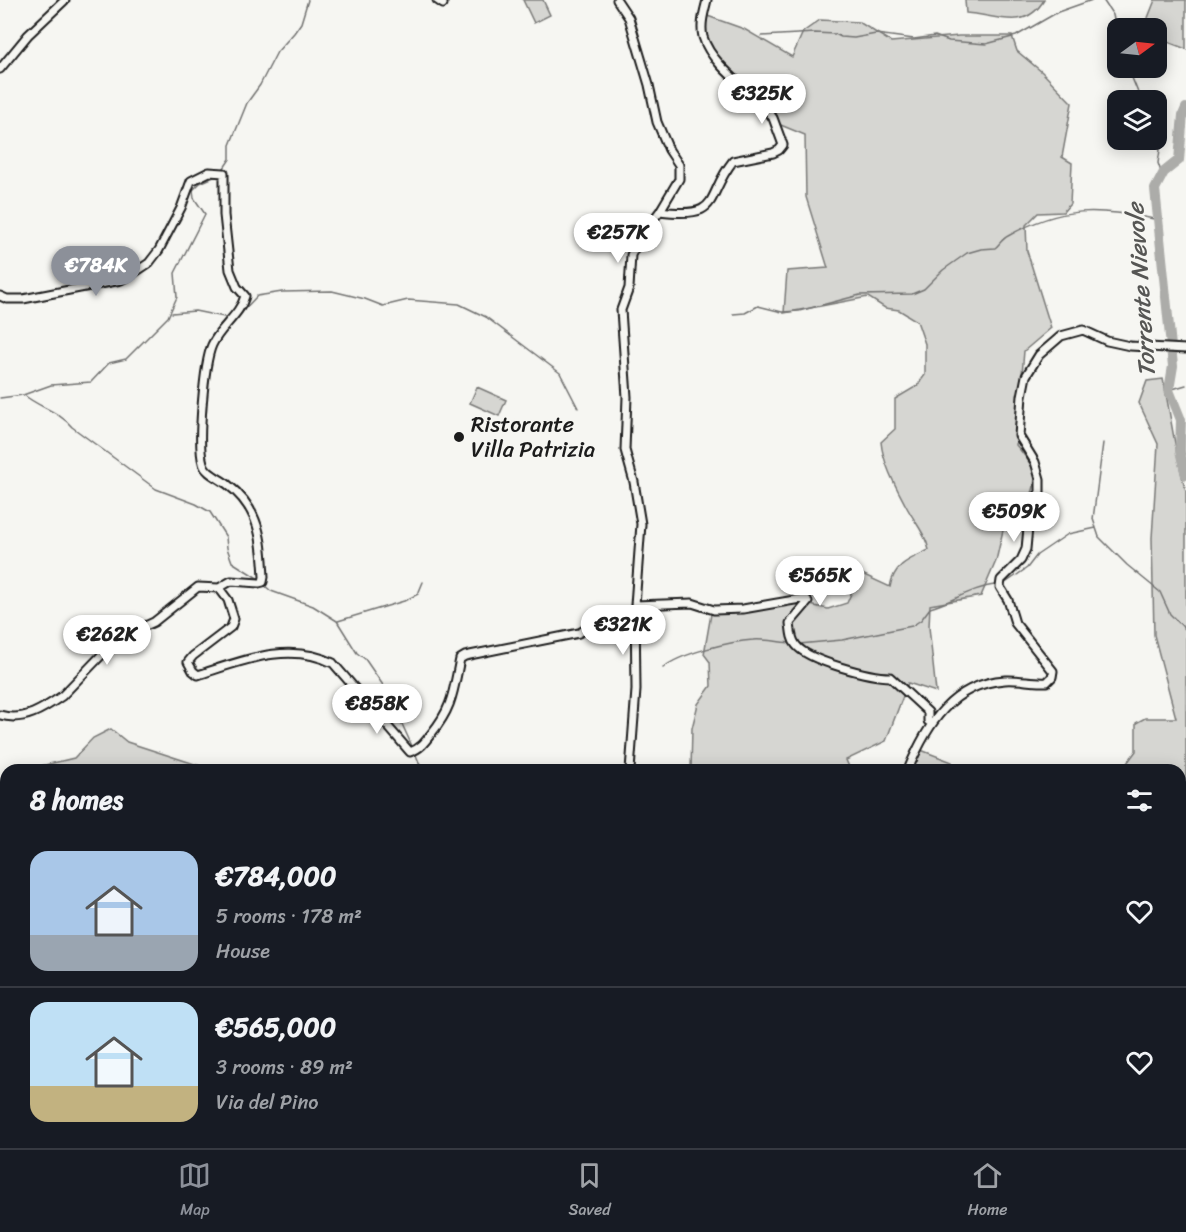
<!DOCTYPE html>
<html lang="en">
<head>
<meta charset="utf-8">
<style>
  :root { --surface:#171b24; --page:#20242c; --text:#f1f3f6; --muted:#9ea1a6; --line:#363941; --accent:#8c9099 }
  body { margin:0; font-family:Sriracha,sans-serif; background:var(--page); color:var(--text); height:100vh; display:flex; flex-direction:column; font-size:22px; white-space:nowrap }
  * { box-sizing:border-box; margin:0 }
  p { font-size:20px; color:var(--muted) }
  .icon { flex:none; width:33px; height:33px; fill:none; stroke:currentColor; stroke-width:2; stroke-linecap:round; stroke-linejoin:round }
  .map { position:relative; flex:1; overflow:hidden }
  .drawer { position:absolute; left:0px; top:764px; width:1186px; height:386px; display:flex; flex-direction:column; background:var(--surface); border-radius:18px 18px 0 0; box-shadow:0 3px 15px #0003 }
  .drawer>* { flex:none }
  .needle { width:39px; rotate:75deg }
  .fabs { position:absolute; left:1107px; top:18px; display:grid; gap:12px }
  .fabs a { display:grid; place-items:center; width:60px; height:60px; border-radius:12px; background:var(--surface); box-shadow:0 3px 15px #0003; font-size:30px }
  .price { position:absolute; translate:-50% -51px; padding:0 14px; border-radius:21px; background:#fff; color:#222; font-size:20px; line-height:39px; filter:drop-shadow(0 2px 3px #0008) }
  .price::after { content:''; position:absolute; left:50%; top:36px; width:18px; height:14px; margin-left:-9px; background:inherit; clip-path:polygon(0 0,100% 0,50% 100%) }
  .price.selected { background:var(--accent); color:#fff }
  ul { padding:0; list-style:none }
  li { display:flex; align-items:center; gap:18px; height:150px; padding:0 30px }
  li+li { border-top:2px solid var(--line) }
  li span { display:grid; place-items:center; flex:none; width:168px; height:120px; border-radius:18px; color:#555 }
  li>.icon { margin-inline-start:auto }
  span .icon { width:72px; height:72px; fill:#fffc; stroke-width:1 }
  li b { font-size:26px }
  h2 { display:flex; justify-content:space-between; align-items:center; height:72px; padding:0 30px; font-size:26px }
  .menu { display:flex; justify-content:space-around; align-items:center; height:84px; border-top:2px solid var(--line); background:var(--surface); font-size:16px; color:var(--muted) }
  .menu a { display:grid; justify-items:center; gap:3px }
  .menu .selected { color:var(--accent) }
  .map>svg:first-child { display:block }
</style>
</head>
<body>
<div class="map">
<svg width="1186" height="1148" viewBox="0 0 1186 1148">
  <rect width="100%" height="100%" fill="#f6f6f2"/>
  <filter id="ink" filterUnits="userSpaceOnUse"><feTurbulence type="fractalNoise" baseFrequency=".0167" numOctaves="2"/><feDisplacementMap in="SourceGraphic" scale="12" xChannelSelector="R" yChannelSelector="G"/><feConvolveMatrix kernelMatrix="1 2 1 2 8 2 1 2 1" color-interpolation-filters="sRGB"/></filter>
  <g filter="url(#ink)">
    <path fill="#d6d6d2" stroke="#797977" stroke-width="1.5" d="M 523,0 L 543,0 L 550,15 L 534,23 Z
      M 965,0 L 1044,0 C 1025,32 997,15 966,13 Z
      M 1155,0 L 1186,0 L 1186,49 L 1157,38 L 1156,28 L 1144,28 Z
      M 702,14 L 744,29 L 792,57 L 803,32 L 820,20 L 859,22 L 891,42 L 959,36 L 1012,36 L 1017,51 L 1042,72 L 1072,103 L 1062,157 L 1072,163 L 1070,204 L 1063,212 L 1038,213 L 1026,225 L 1027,251 L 1051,328 L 1024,351 L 1016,445 C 1033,465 1042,477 1028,501 L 1009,504 L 996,561 L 981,596 L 930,605 L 929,627 L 936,692 L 908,683 L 886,741 L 846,760 L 850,769 L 691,770 L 692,728 L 698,704 L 711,686 L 710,662 L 704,654 L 711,614 L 743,613 L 801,603 L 828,609 L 847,603 L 860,573 L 890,587 C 894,564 910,559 929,550 C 925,532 913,520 905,504 C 895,485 883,463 881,442 L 895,429 L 895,399 L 917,386 L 925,375 L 925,344 L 917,321 L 899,310 L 885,308 L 868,297 L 784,313 L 787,271 L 828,268 L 806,197 L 805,135 L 771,121 L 712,61 L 698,30 Z
      M 1163,379 C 1171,416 1175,454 1186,491 L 1186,1148 L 1089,1148 L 1090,1143 L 1180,1143 L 1180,770 L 1126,770 L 1124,767 L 1136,751 L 1136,723 L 1145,718 L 1176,718 L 1154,635 L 1152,538 L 1158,444 L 1139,403 L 1147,381 Z
      M 477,387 L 506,400 L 499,416 L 470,403 Z
      M 111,729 L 127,742 L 210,769 L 28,769 L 74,758 L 93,738 Z
      M 913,747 L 952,762 L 951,769 L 904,770 Z
      M 6,777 L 6,1143 L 489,1143 L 482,1148 L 0,1148 L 0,781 Z
      M 522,1143 L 898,1143 L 897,1148 L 524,1148 Z"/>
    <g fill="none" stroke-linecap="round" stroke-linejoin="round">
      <path stroke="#727271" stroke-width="1.5" d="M 1103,0 L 1113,15 L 1118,38
        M 762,36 L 815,33 L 835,34 L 841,37 L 854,38 L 876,34 L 914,39 L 935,36 L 949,41 L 986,44 L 1016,36 L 1058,12 L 1092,0
        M 1128,68 L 1141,100
        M 1182,129 L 1186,128
        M 1153,140 L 1160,150 L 1158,163 L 1162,175
        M 222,171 L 230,159 L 230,145 L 247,103 L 260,85 L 277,52 L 294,33 L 301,23 L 308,0
        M 172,313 L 195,311 L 229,318
        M 733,314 L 745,313 L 758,306 L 782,312 L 799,311 L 860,295 L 912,294 L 924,289 L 943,270 L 967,253 L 981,249 L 995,248 C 999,245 1002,239 1008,236 C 1063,205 1097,208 1159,220
        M 239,315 L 257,296 L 282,292 L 332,291 L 365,299 L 383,306 L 408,300 L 459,304 L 486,317 L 560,373 L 578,408
        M 1169,390 L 1186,385
        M 24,395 C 40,408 59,411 72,427 L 156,489 L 196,504 L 210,512 L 226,537 L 227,548 L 232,562 L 259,579
        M 0,398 L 23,395 L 51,385 L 91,382 L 109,363 L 126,359 L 168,317 L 177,297 L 175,273 L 205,214 L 194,198 L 193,190 L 200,183 L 216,176
        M 1103,443 L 1093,519 L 1099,537 L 1127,565 L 1160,592 L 1170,614 L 1186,630
        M 1004,584 L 1027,568 L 1037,555 L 1068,534 L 1096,528
        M 264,585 L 271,591 L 313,606 L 337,621 L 357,653 L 365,659 L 387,691 L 412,746
        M 338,621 L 404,601 L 418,594 L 423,582
        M 799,644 L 842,640 L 912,626 L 921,620 L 930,608 C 952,602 973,587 996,585
        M 663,668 C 678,654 732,641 753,640 C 765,639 779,642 791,643
        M 416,755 L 422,770
        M 1180,890 L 1186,891
        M 1180,1032 L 1186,1032"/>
      <path stroke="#acaca9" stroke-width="10" d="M 1186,108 L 1183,115 L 1179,160 L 1164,172 L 1155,189 L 1173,366 L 1169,390 L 1181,420 L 1180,451 L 1186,475"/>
      <g stroke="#1c1c1c" stroke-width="11">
        <path id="street" d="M 437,0 L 443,4
          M 617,0 L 629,18 L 649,85 L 657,122 L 669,150 L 679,165 L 679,179 L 660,211 L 641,236 L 631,255 L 629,288 L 621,310 L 627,397 L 625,450 L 634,482 L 641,524 L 635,605 L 636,690 L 630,770
          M 0,69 L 28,35 L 65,0
          M 660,211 C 723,219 704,198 733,161 L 773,153 L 779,150 L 783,145 L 773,118 L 766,108 C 747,88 711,64 703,37 C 700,25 704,12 707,0
          M 0,296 L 7,299 L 23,299 L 121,280 L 137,271 L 149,263 L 159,250 L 181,208 L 191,181 L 209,172 L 224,173 L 224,215 L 230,270 L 237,287 L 245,296 C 240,315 220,327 212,345 C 204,363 197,444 203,463 C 205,473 219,478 227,484 C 260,509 262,539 264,577 L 263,582 L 259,583 L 231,581 L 219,588
          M 635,605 L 692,603 L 714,610 L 743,609 L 806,598 L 808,602 L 790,623 C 791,631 791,639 796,645 C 808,661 871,677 890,677 L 928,712 L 928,721 L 931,723
          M 0,715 C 24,722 43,709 62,696 L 117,639 L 154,622 L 198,587 L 219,588 L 228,600 L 234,619 L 231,627 L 193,656 L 188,662 L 193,671 L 198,675 C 242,661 288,641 333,663 L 410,752 C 420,749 425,742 431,734 C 453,707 453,692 460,659 L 465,656 L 579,633 L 602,620 L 635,618
          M 908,770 C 927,724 952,684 1005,680 C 1019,679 1033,683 1047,682 L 1052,677 L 1053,671 L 1015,623 L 1008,600 L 1000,587 L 1001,580 L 1021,560 L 1026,549 L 1030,506 L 1040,492 L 1040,479 L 1035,462 L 1019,436 L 1022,396 L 1026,376 L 1039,355 L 1061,336 L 1083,330 L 1107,341 L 1130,346 L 1186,349
          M 617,1148 L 624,1143"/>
      </g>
      <use href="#street" stroke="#f6f6f2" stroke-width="7"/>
    </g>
  </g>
  <circle fill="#1c1c1c" stroke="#f6f6f2" stroke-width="2" cx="459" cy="437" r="6"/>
  <g text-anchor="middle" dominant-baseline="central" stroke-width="5" stroke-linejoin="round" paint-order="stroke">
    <g font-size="22" fill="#1c1c1c" stroke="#f6f6f2" text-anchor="start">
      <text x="471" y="424">Ristorante<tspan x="471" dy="25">Villa Patrizia</tspan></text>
    </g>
    <g font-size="24" font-style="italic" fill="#565654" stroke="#f6f6f2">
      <text transform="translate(1141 290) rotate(-94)">Torrente Nievole</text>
    </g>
  </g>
</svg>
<div class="fabs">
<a><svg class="needle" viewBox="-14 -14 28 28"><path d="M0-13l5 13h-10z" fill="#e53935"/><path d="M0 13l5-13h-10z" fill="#9ea1a6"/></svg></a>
<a><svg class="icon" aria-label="layers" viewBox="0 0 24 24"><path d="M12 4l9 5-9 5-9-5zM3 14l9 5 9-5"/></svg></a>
</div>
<b class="price" style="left:762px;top:125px">€325K</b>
<b class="price" style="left:618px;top:264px">€257K</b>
<b class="price selected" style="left:96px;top:297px">€784K</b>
<b class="price" style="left:1014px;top:543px">€509K</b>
<b class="price" style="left:820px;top:607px">€565K</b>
<b class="price" style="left:623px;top:656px">€321K</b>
<b class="price" style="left:107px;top:666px">€262K</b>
<b class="price" style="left:377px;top:735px">€858K</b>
<section class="drawer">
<h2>8 homes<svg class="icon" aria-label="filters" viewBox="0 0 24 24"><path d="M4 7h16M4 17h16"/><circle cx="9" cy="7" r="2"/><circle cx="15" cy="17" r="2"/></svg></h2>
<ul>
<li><span style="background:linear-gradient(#a9c7e8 70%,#9aa5b1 0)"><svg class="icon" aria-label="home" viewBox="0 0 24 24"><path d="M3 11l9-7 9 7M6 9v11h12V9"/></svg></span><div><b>€784,000</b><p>5 rooms · 178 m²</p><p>House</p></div><svg class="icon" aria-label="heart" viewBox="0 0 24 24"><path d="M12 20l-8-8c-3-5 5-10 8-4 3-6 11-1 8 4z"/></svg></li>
<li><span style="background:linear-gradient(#bfe0f5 70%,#c2b280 0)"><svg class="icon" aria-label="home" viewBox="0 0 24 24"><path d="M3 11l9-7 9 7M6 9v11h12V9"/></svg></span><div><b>€565,000</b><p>3 rooms · 89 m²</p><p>Via del Pino</p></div><svg class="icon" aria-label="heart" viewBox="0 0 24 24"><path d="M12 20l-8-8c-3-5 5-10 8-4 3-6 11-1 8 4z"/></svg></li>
</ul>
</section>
</div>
<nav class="menu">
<a class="selected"><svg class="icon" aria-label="map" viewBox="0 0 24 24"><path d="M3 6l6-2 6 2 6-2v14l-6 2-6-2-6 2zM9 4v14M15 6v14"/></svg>Map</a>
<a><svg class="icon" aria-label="saved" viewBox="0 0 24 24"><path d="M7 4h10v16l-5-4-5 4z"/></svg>Saved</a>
<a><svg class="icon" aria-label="home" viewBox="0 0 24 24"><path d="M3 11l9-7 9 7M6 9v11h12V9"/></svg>Home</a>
</nav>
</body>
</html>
